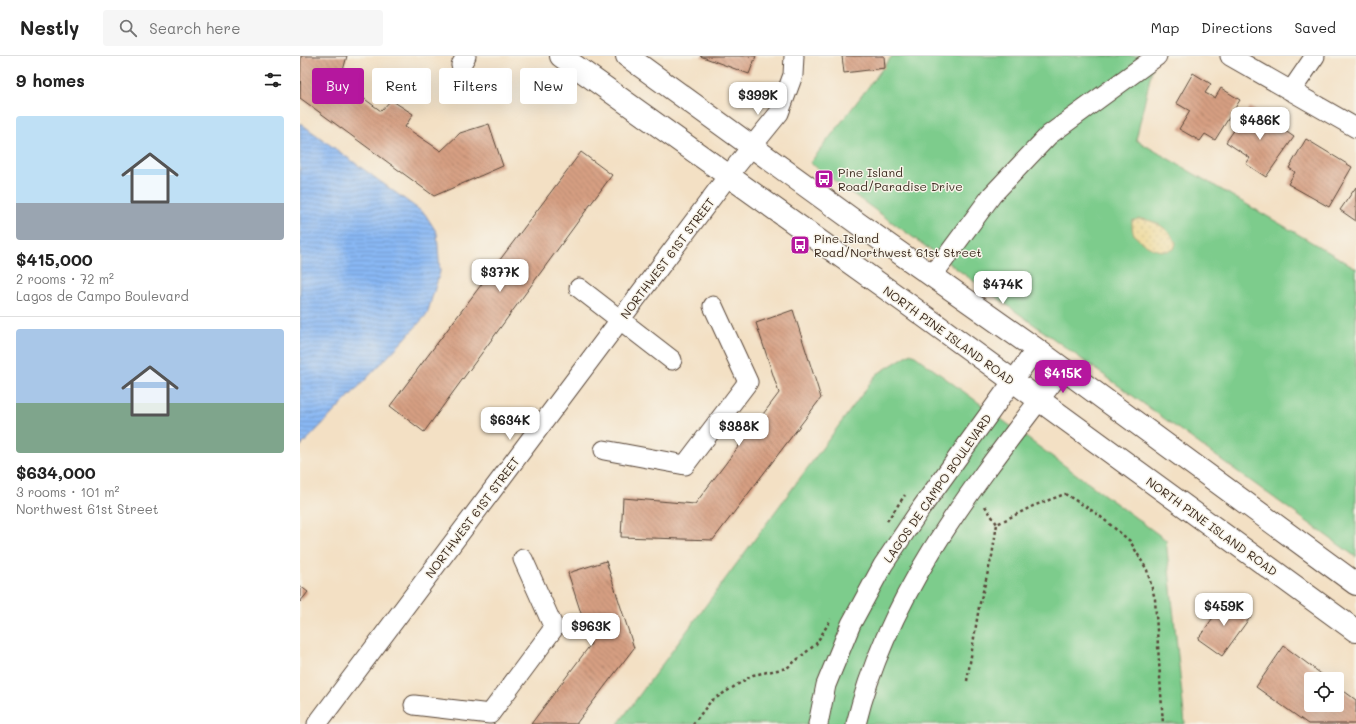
<!DOCTYPE html>
<html lang="en">
<head>
<meta charset="utf-8">
<style>
  :root { --surface:#fff; --page:#f6f6f6; --text:#222; --muted:#767676; --line:#e0e0e0; --accent:#b5179e }
  body { margin:0; font-family:Mali,sans-serif; background:var(--page); color:var(--text); height:100vh; display:flex; flex-direction:column; font-size:15px; white-space:nowrap }
  * { box-sizing:border-box; margin:0 }
  p { font-size:13px; color:var(--muted) }
  .icon { flex:none; width:22px; height:22px; fill:none; stroke:currentColor; stroke-width:2; stroke-linecap:round; stroke-linejoin:round }
  .map { position:relative; flex:1; overflow:hidden }
  .details { display:flex; flex-direction:column; background:var(--surface); width:300px }
  .details>* { flex:none }
  .guide { position:absolute; left:12px; top:12px; width:380px; height:36px; display:flex; gap:8px }
  .tools { position:absolute; left:1004px; top:616px; display:grid; gap:8px }
  .tools a { display:grid; place-items:center; width:40px; height:40px; border-radius:4px; background:var(--surface); box-shadow:0 4px 16px #0002; font-size:20px }
  .price { position:absolute; translate:-50% -34px; padding:0 9px; border-radius:8px; background:#fff; color:#222; font-size:13px; line-height:26px; filter:drop-shadow(0 1px 2px #0008) }
  .price::after { content:''; position:absolute; left:50%; top:24px; width:12px; height:9px; margin-left:-6px; background:inherit; clip-path:polygon(0 0,100% 0,50% 100%) }
  .price.selected { background:var(--accent); color:#fff }
  ul { padding:0; list-style:none }
  li { display:grid; align-content:center; gap:8px; height:212px; padding:0 16px }
  li+li { border-top:1px solid var(--line) }
  li span { display:grid; place-items:center; height:124px; border-radius:4px; color:#555 }
  li>.icon { margin-inline-start:auto }
  span .icon { width:72px; height:72px; fill:#fffc; stroke-width:1 }
  li b { font-size:17px }
  h2 { display:flex; justify-content:space-between; align-items:center; height:48px; padding:0 16px; font-size:17px }
  .tag { padding:0 14px; border-radius:4px; background:var(--surface); box-shadow:0 4px 16px #0002; font-size:14px; line-height:36px }
  .tag.selected { background:var(--accent); color:#fff }
  header { display:flex; align-items:center; gap:24px; box-sizing:border-box; height:56px; padding:0 20px; background:var(--surface); border-bottom:1px solid var(--line) }
  header strong { font-size:19px }
  nav { display:flex; gap:22px; margin-inline-start:auto; font-size:14px }
  .search { width:280px; height:36px; background:var(--page); display:flex; align-items:center; gap:10px; box-sizing:border-box; padding:0 14px; border-radius:4px; color:var(--muted); font-size:15px }
  main { display:flex; flex:1; min-height:0 }
  .map>svg:first-child { display:block }
</style>
</head>
<body>
<header>
<strong>Nestly</strong>
<div class="search"><svg class="icon" aria-label="search" viewBox="0 0 24 24"><circle cx="10" cy="10" r="6"/><path d="M15 15l6 6"/></svg>Search here</div>
<nav><a>Map</a><a>Directions</a><a>Saved</a></nav>
</header>
<main>
<section class="details">
<h2>9 homes<svg class="icon" aria-label="filters" viewBox="0 0 24 24"><path d="M4 7h16M4 17h16"/><circle cx="9" cy="7" r="2"/><circle cx="15" cy="17" r="2"/></svg></h2>
<ul>
<li><span style="background:linear-gradient(#bfe0f5 70%,#9aa5b1 0)"><svg class="icon" aria-label="home" viewBox="0 0 24 24"><path d="M3 11l9-7 9 7M6 9v11h12V9"/></svg></span><div><b>$415,000</b><p>2 rooms · 72 m²</p><p>Lagos de Campo Boulevard</p></div></li>
<li><span style="background:linear-gradient(#a9c7e8 60%,#7fa58c 0)"><svg class="icon" aria-label="home" viewBox="0 0 24 24"><path d="M3 11l9-7 9 7M6 9v11h12V9"/></svg></span><div><b>$634,000</b><p>3 rooms · 101 m²</p><p>Northwest 61st Street</p></div></li>
</ul>
</section>
<div class="map">
<svg width="1056" height="668" viewBox="0 0 1056 668">
  <defs>
    <pattern id="sand-dots" width="8" height="8" patternUnits="userSpaceOnUse"><rect width="8" height="8" fill="#eeda9e"/><path d="M2 2h.1M6 6h.1" fill="none" stroke="#cdbb88" stroke-width="1.8" stroke-linecap="round"/></pattern>
    <pattern id="water-rules" width="6" height="5" patternUnits="userSpaceOnUse"><rect width="6" height="5" fill="#89b8f4"/><path d="M0 2.5h6" fill="none" stroke="#7196c5"/></pattern>
    <pattern id="building-back-hatch" width="6" height="6" patternUnits="userSpaceOnUse"><rect width="6" height="6" fill="#d69f82"/><path d="M-1 5l2 2M0 0l6 6M5-1l2 2" fill="none" stroke="#af826a"/></pattern>
  </defs>
  <rect width="100%" height="100%" fill="#f7f3e8"/>
  <filter id="ink" filterUnits="userSpaceOnUse"><feTurbulence type="fractalNoise" baseFrequency=".025" numOctaves="2"/><feDisplacementMap in="SourceGraphic" scale="8" xChannelSelector="R" yChannelSelector="G"/><feConvolveMatrix kernelMatrix="1 2 1 2 8 2 1 2 1" color-interpolation-filters="sRGB"/></filter>
  <filter id="wash" filterUnits="userSpaceOnUse"><feTurbulence type="fractalNoise" baseFrequency=".012" numOctaves="4" result="noise"/><feDisplacementMap in="SourceGraphic" scale="16" xChannelSelector="R" yChannelSelector="G"/><feGaussianBlur stdDeviation="0.9" result="paint"/><feColorMatrix in="noise" values="0 0 0 0 0 0 0 0 0 0 0 0 0 0 0 0 0 1.4 0 .05"/><feComposite in="paint" operator="in"/></filter>
  <g filter="url(#wash)">
    <rect width="100%" height="100%" fill="#f3e0c4"/>
    <path fill="#7dcc8c" stroke="#5c7b55" d="M 592,0 L 855,0 L 836,84 L 1056,212 L 1056,501 L 510,107 Z
      M 611,297 L 866,484 L 885,668 L 318,668 L 577,318 Z"/>
    <path fill="url(#sand-dots)" stroke="#94825e" d="M 838,163 C 855,163 869,173 876,187 L 874,193 C 862,199 845,191 836,181 C 832,177 832,171 832,165 Z"/>
    <path fill="url(#water-rules)" stroke="#627189" d="M 0,67 L 125,158 L 137,177 L 140,216 L 127,258 L 103,285 L 0,391 Z"/>
    <g id="blocks">
      <path fill="url(#building-back-hatch)" d="M 1,0 L 47,0 L 40,25 L 81,55 L 91,44 L 113,58 L 105,71 L 141,95 L 160,77 L 189,68 L 203,110 L 134,140 L 0,42 Z
        M 400,0 L 456,0 L 449,18 Z
        M 542,0 L 584,0 L 585,12 L 544,17 Z
        M 893,17 L 911,28 L 905,37 L 915,42 L 921,32 L 940,44 L 915,84 L 905,78 L 900,85 L 879,73 L 890,55 L 876,47 Z
        M 950,51 L 994,81 L 966,121 L 946,108 L 950,102 L 926,86 Z
        M 1006,83 L 1052,111 L 1029,151 L 988,128 L 995,116 L 989,112 Z
        M 281,96 L 312,119 L 124,376 L 90,350 Z
        M 1056,131 L 1056,165 L 1040,154 Z
        M 493,254 L 521,342 L 413,484 L 321,481 L 323,442 L 395,448 L 479,337 L 456,267 Z
        M 306,505 L 334,592 L 276,668 L 231,668 L 291,588 L 268,517 Z
        M 0,530 L 8,536 L 0,546 Z
        M 926,543 L 951,560 L 922,600 L 898,583 Z
        M 984,590 L 1028,623 L 1011,623 L 1011,649 L 1037,649 L 1037,630 L 1056,644 L 1056,668 L 1008,668 L 956,631 Z"/>
    </g>
  </g>
  <g filter="url(#ink)">
    <use href="#blocks" fill-opacity="0" stroke="#574537" stroke-width="1"/>
    <g fill="none" stroke-linecap="round" stroke-linejoin="round">
      <g stroke="#574537" stroke-width="21">
        <path id="minor" d="M 930,0 L 1056,72
          M 161,9 L 166,0
          M 991,35 L 1015,0
          M 632,220 L 692,139 L 749,79 L 857,0
          M 279,232 L 372,304
          M 304,394 L 385,409 L 448,326 L 413,250
          M 114,649 L 190,658 L 254,572 L 223,503
          M 17,668 L 428,120 L 479,57 L 493,19 L 494,0
          M 518,668 L 526,629 L 551,568 L 583,509 L 622,451 L 736,293
          M 556,668 C 589,532 680,422 763,313"/>
      </g>
      <g stroke="#574537" stroke-width="24">
        <path id="major" d="M 261,0 L 609,249 L 1056,575
          M 327,0 L 560,169 L 736,293 L 1056,528"/>
      </g>
      <path stroke="#574537" stroke-width="2.5" stroke-dasharray="3 3" stroke-linecap="butt" d="M 685,450 L 697,468
        M 587,465 L 605,439
        M 667,625 L 679,551 L 692,500 L 697,468 L 733,450 L 765,438 L 796,457 L 830,485 L 847,514 L 855,543 L 863,668
        M 393,668 L 411,645 L 453,619 L 487,612 L 516,588 L 531,563"/>
      <use href="#minor" stroke="#fff" stroke-width="19"/>
      <use href="#major" stroke="#fff" stroke-width="22"/>
    </g>
  </g>
  <defs>
    <g id="bus-square" transform="scale(1)"><rect x="-9" y="-9" width="18" height="18" rx="4" fill="#b5179e" stroke="#f7f3e8"/><path d="M-5-6H5V4H4V6H2V4H-2V6H-4V4H-5ZM-3.5-4V0h7V-4ZM-3.5 1.2v1.5H-2V1.2ZM2 1.2v1.5H3.5V1.2Z" fill="#fff"/></g>
  </defs>
  <g fill-rule="evenodd">
    <use href="#bus-square" x="524" y="123"/>
    <use href="#bus-square" x="500" y="189"/>
  </g>
  <g text-anchor="middle" dominant-baseline="central" stroke-width="3" stroke-linejoin="round" paint-order="stroke">
    <g font-size="12" fill="#3b2a1e" stroke="#f7f3e8" text-anchor="start">
      <text x="538" y="116">Pine Island<tspan x="538" dy="14">Road/Paradise Drive</tspan></text>
      <text x="514" y="182">Pine Island<tspan x="514" dy="14">Road/Northwest 61st Street</tspan></text>
    </g>
    <g font-size="12" fill="#3b2a1e" stroke="#f7f3e8">
      <text transform="translate(367 202) rotate(-53)">NORTHWEST 61ST STREET</text>
      <text transform="translate(649 279) rotate(36)">NORTH PINE ISLAND ROAD</text>
      <text transform="translate(637 432) rotate(-55)">LAGOS DE CAMPO BOULEVARD</text>
      <text transform="translate(172 461) rotate(-53)">NORTHWEST 61ST STREET</text>
      <text transform="translate(912 470) rotate(36)">NORTH PINE ISLAND ROAD</text>
    </g>
  </g>
</svg>
<div class="tools">
<a><svg class="icon" aria-label="locate" viewBox="0 0 24 24"><circle cx="12" cy="12" r="6"/><path d="M12 2v4M12 18v4M2 12h4M18 12h4"/></svg></a>
</div>
<b class="price" style="left:458px;top:60px">$399K</b>
<b class="price" style="left:960px;top:85px">$486K</b>
<b class="price" style="left:200px;top:237px">$377K</b>
<b class="price" style="left:703px;top:249px">$474K</b>
<b class="price selected" style="left:763px;top:338px">$415K</b>
<b class="price" style="left:210px;top:385px">$634K</b>
<b class="price" style="left:439px;top:391px">$388K</b>
<b class="price" style="left:924px;top:571px">$459K</b>
<b class="price" style="left:291px;top:591px">$963K</b>
<div class="guide">
<a class="tag selected">Buy</a>
<a class="tag">Rent</a>
<a class="tag">Filters</a>
<a class="tag">New</a>
</div>
</div>
</main>
</body>
</html>
